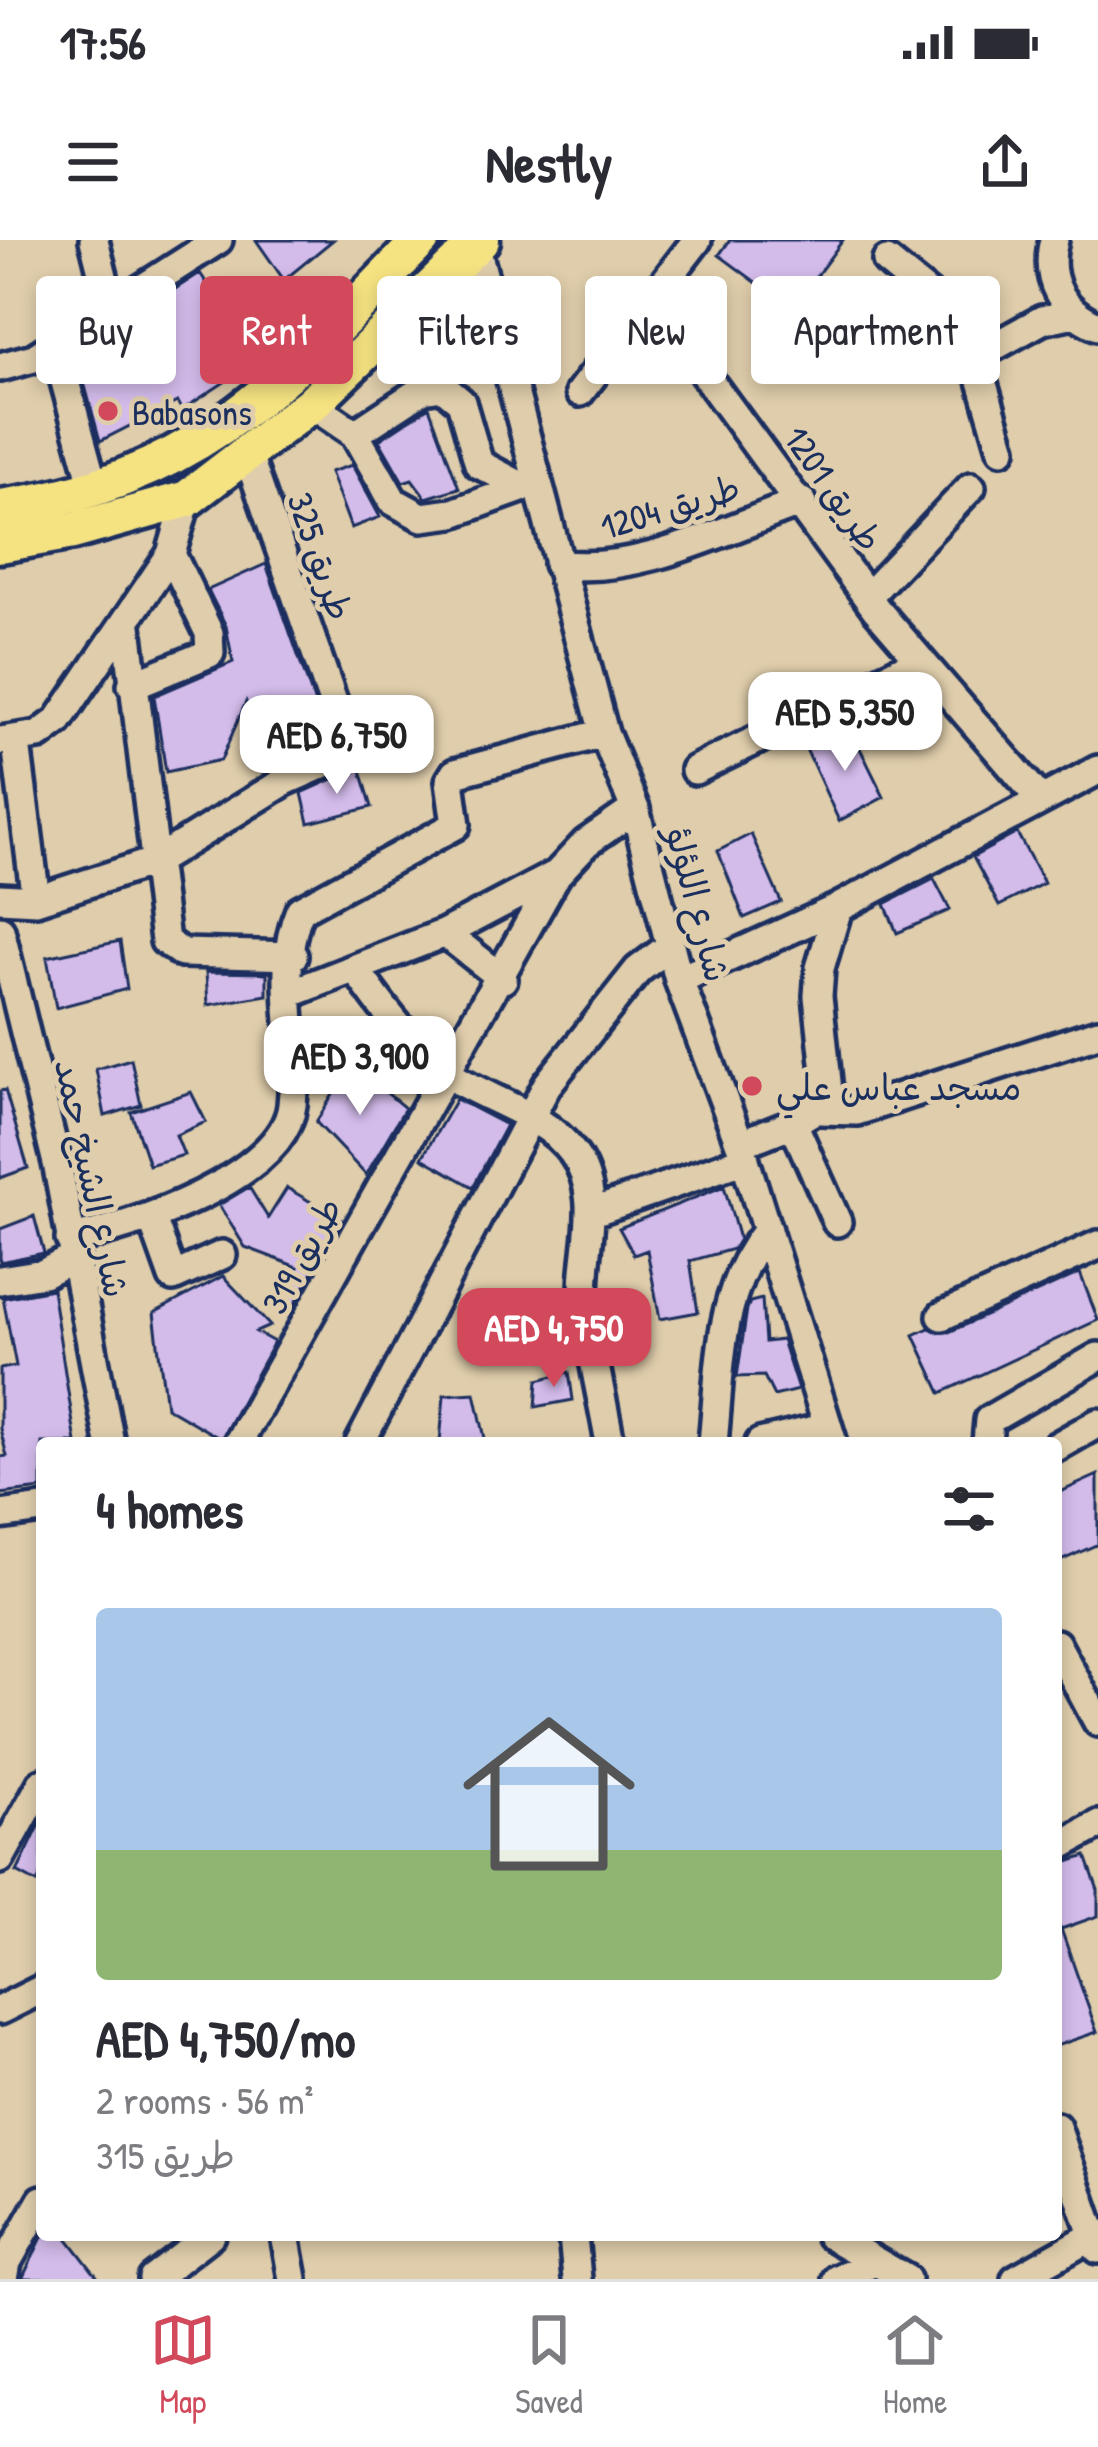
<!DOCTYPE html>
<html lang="en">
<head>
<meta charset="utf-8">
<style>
  :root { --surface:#fff; --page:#f2f2f3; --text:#2b2b33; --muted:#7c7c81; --line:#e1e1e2; --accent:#d1495b }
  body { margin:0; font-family:"Patrick Hand","Playpen Sans Arabic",sans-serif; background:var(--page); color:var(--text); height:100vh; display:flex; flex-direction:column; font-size:45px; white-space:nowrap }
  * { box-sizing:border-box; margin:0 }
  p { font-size:39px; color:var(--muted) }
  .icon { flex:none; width:66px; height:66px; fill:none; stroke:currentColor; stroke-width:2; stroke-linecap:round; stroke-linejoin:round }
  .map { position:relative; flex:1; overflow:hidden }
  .sheet { position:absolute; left:36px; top:1197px; width:1026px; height:804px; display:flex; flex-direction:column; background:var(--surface); border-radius:12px; box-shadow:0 6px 18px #0003 }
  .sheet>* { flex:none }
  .hud { position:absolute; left:36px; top:36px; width:1026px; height:108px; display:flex; gap:24px }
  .price { position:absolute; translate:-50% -102px; padding:0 27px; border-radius:24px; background:#fff; color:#222; font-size:39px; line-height:78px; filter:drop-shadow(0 3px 6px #0008) }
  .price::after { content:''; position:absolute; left:50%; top:72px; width:36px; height:27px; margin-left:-18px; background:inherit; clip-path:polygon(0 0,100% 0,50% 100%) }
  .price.selected { background:var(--accent); color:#fff }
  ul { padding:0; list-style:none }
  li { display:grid; align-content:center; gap:24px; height:636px; padding:0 60px }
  li span { display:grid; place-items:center; height:372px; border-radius:12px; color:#555 }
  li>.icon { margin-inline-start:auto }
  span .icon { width:216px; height:216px; fill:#fffc; stroke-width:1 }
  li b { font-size:51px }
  h2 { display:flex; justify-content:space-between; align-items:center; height:144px; padding:0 60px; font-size:51px }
  .chip { padding:0 42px; border-radius:12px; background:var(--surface); box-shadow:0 6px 18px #0003; font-size:42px; line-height:108px }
  .chip.selected { background:var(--accent); color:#fff }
  .status { display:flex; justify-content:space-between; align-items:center; height:84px; padding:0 60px; background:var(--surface); direction:ltr }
  .status svg { height:33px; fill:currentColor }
  header { display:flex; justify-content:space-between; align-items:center; height:156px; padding:0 60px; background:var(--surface); font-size:54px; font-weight:800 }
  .tab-bar { display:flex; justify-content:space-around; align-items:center; height:168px; border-top:3px solid var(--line); background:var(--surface); font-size:33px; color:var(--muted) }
  .tab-bar a { display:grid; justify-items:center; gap:6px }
  .tab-bar .selected { color:var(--accent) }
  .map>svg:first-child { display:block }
</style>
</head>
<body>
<div class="status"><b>17:56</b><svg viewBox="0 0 49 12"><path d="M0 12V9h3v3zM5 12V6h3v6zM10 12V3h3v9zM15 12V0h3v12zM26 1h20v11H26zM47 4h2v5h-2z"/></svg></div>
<header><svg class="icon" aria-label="menu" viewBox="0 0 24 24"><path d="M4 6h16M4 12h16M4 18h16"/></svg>Nestly<svg class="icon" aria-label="share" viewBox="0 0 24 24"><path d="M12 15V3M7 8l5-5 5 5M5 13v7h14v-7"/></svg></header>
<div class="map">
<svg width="1098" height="2039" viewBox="0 0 1098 2039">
  <rect width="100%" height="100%" fill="#dfcdab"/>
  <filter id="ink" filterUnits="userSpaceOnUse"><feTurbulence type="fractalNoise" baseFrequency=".00833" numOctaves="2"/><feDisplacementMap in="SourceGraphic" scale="24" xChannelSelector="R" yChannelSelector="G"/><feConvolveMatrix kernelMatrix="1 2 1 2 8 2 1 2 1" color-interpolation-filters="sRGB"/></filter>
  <g filter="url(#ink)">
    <path fill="#d3bbea" stroke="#1b2f5e" stroke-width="3" d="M 256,0 L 333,0 L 284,40 Z
      M 730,0 L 843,0 L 792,69 L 719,15 Z
      M 200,33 L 258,120 L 182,170 L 177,162 L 100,201 L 76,113 Z
      M 429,167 L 459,248 L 426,258 L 412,239 L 403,242 L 379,200 Z
      M 352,225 L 380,277 L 351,288 L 330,232 Z
      M 266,324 L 320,478 L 258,497 L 246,462 L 221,520 L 166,532 L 154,456 L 233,422 L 226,386 L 208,350 Z
      M 850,488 L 884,557 L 839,581 L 806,509 Z
      M 360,527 L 372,567 L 309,583 L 302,553 Z
      M 1017,593 L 1044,643 L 999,666 L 973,617 Z
      M 751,594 L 781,662 L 744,678 L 718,611 Z
      M 934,639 L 950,670 L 897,693 L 885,664 Z
      M 120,701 L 127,749 L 56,768 L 47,717 Z
      M 206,732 L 267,733 L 267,755 L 208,765 Z
      M 131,819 L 141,865 L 105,876 L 96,829 Z
      M 352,824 L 405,868 L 366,935 L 316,882 Z
      M 5,850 L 28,928 L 0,938 L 0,851 Z
      M 191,852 L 206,882 L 176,895 L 184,915 L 149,925 L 131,872 Z
      M 456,859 L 506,885 L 473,947 L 422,918 Z
      M 724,946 L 739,999 L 733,1009 L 690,1021 L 698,1072 L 660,1079 L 647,1010 L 634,1015 L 619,988 Z
      M 249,947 L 268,978 L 287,948 L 342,980 L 293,1067 L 282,1062 L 298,1027 L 245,1007 L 219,965 Z
      M 34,976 L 44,1013 L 0,1022 L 0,989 Z
      M 1080,1033 L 1098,1080 L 941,1153 L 914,1095 L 929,1088 L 949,1092 Z
      M 223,1036 L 270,1086 L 256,1092 L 274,1102 L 221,1199 L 166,1167 L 154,1073 Z
      M 52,1049 L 76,1203 L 42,1203 L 42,1249 L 0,1254 L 0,1217 L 7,1216 L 0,1189 L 0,1129 L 16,1126 L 3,1058 Z
      M 762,1059 L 765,1102 L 782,1100 L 798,1150 L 774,1156 L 764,1136 L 737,1137 L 747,1069 L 750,1062 Z
      M 497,1064 L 501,1106 L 476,1111 L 473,1071 Z
      M 569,1132 L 573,1160 L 536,1167 L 538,1140 Z
      M 475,1153 L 486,1203 L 440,1203 L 444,1155 Z
      M 1098,1235 L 1098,1304 L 1056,1323 L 1056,1254 Z
      M 42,1580 L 42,1632 L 37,1643 L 17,1632 Z
      M 1086,1616 L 1098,1650 L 1098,1676 L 1061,1689 L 1097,1792 L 1056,1806 L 1056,1626 Z
      M 43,1995 L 65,1995 L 99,2039 L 22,2039 Z"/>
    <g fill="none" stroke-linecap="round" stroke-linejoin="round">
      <g stroke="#1b2f5e" stroke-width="36">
        <path id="minor" d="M 94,0 L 111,68
          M 474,0 L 604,493 L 635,569 L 679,740 L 740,904 L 833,1203
          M 1054,0 C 1044,39 1061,71 1098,86
          M 887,21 L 993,107
          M 652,62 L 876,369 L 1041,560
          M 55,105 L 94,248
          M 0,127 L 34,118 L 218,0
          M 580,152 L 697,0
          M 311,164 L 355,194 L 393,261 L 422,277 L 453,273 L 535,243
          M 355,194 L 423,149 L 442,146 L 461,162 L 479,224 L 523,247
          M 1002,209 L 975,117 L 1042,80 L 1074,73
          M 247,213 L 350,511
          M 558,324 C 638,336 727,288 802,262
          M 868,356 L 971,247
          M 127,386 L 165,701 L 182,713 L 293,716
          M 132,445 L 210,413 L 209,393 L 171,314
          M 0,501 L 39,495 L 58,481 L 171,314 L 187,259
          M 16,503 L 36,660
          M 695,530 L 919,421
          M 0,658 L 36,660 L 156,621 L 285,541 L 362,507
          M 0,690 L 57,923 L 110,1203
          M 445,693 L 503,739
          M 357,731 C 380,765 409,803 441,829 C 480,859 543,871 573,913 C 607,960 579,1015 585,1066 C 591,1112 602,1158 610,1203
          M 679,740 L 838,668 L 1098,530
          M 289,754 L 445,693 L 557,634
          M 820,870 L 857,871 L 1098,793
          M 793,883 L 837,982
          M 740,904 L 793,883 L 829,861 L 818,756 L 820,728 L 838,668
          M 593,972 L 745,919
          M 152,978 L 173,1037 L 222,1015
          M 70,999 C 129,989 284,937 292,865 C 299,804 274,729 300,670 L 456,585 L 450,541 L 455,533 L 604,493
          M 0,1040 L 44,1033 L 75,1017
          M 942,1076 L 1098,1005
          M 238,1203 L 557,634 L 586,603 L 635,569
          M 360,1203 L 547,845 L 638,730 L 670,706
          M 713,1203 C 721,1127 717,1052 767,990
          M 760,1203 L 828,1187
          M 987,1203 L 989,1180 L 1098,1117
          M 1056,1207 L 1098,1183
          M 0,1275 L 42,1269
          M 1056,1404 L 1098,1482
          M 1056,1608 L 1098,1585
          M 0,1619 L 42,1543
          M 0,1770 L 42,1749
          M 1056,1887 L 1098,2009
          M 285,1995 L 293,2039
          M 573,1995 L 577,2039
          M 830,1995 L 906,2039
          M 4,2039 L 7,2022 L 42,1960
          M 153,2039 L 210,1995
          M 837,2039 L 872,2023
          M 1016,2039 L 1098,1993"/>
      </g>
      <g stroke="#1b2f5e" stroke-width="45">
        <path id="major" d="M 0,268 C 202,241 288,137 421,0
          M 0,304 L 73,291 L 187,259 L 311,164 L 481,0"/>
      </g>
      <use href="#minor" stroke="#dfcdab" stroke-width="27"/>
      <use href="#major" stroke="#f5e382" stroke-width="36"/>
    </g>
  </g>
  <g fill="#d1495b" stroke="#dfcdab" stroke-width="4.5">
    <circle cx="108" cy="171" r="12"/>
    <circle cx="752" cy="846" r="12"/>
  </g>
  <g text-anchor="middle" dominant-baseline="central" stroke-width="10" stroke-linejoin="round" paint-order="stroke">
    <g font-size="36" fill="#1b2f5e" stroke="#dfcdab" text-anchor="start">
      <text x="132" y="171">Babasons</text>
      <text x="776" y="846">مسجد عباس علي</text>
    </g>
    <g font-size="36" fill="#1b2f5e" stroke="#dfcdab">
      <text transform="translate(834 248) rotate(55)">طريق 1201</text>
      <text transform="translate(670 266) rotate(-17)">طريق 1204</text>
      <text transform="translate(321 316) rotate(71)">طريق 325</text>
      <text transform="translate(699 664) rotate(75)">شارع اللؤلؤ</text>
      <text transform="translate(93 938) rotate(78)">شارع الشيخ حمد</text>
      <text transform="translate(301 1015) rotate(-61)">طريق 319</text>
    </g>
  </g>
</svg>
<b class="price" style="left:845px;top:534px">AED 5,350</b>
<b class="price" style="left:337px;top:557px">AED 6,750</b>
<b class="price" style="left:360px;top:878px">AED 3,900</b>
<b class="price selected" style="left:554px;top:1150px">AED 4,750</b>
<div class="hud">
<a class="chip">Buy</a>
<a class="chip selected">Rent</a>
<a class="chip">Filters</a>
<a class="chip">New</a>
<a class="chip">Apartment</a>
</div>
<section class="sheet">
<h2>4 homes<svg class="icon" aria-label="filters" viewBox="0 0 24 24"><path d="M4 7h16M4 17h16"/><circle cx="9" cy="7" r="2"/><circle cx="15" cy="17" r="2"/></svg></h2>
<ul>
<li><span style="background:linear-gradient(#a9c7e8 65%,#8fb573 0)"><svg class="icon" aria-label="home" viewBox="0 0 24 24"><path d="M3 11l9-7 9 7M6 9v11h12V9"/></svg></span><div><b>AED 4,750/mo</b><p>2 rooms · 56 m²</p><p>طريق 315</p></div></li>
</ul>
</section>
</div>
<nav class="tab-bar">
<a class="selected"><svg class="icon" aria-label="map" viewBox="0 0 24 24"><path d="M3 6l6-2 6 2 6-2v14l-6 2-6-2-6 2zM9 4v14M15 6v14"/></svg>Map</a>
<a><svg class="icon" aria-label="saved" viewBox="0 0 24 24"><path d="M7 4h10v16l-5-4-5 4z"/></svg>Saved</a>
<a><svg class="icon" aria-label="home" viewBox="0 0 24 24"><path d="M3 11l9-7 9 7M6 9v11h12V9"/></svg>Home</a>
</nav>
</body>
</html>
